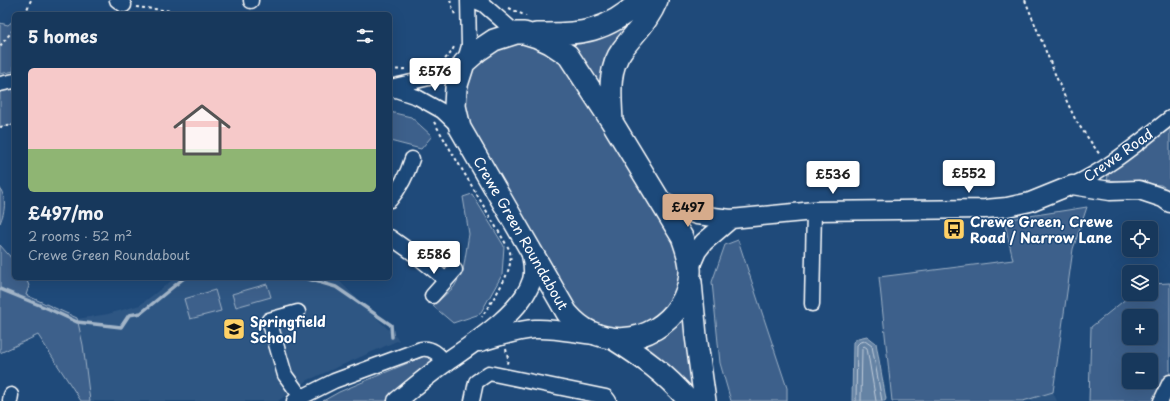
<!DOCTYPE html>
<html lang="en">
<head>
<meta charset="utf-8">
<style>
  :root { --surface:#17385c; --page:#244365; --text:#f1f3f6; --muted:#9eacbb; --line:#365272; --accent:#d6ab8b }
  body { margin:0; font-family:"Playpen Sans",sans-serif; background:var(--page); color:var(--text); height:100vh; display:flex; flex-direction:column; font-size:15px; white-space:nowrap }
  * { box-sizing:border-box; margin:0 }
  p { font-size:13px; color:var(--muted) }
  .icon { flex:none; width:22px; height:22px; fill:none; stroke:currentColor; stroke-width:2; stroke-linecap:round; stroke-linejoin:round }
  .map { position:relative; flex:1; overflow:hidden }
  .details { position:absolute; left:12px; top:12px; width:380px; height:268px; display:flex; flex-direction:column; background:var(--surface); border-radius:6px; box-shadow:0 4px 16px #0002,0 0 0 1px var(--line) }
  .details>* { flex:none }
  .controls { position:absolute; left:1122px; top:221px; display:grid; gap:8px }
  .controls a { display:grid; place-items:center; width:36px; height:36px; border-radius:6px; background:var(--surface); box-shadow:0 4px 16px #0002,0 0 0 1px var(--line); font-size:20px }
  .price { position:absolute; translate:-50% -34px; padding:0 9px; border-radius:4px; background:#fff; color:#222; font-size:13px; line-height:26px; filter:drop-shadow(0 1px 2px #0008) }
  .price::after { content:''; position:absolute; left:50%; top:24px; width:12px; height:9px; margin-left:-6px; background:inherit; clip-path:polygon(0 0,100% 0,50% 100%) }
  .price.active { background:var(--accent); color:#111 }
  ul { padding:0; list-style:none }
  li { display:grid; align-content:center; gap:8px; height:212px; padding:0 16px }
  li span { display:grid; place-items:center; height:124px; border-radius:6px; color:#555 }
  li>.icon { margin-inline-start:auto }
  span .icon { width:72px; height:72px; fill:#fffc; stroke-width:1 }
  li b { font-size:17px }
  h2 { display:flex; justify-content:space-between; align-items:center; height:48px; padding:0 16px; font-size:17px }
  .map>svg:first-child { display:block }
</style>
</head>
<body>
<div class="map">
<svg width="1170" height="401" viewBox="0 0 1170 401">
  <rect width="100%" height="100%" fill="#1f4a7a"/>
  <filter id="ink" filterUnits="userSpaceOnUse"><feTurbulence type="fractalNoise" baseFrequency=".025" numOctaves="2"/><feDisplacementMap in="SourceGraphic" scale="8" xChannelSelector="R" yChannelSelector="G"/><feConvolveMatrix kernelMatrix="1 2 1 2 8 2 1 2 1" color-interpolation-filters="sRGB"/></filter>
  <g filter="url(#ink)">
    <path fill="#2e5683" d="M 175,278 L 336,278 L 399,340 L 306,381 L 278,401 L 90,401 L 83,345 L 77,319 L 108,314 L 140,305 Z
      M 1053,392 L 1057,401 L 1023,401 Z"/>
    <path fill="#3c618b" stroke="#9eb0c5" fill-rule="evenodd" d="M 640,1 L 621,51 L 612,122 L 682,237 L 705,401 L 590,335 L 455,106 L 479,50 L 561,34 Z
      M 14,20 L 14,71 L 0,74 L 0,23 L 8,25 Z
      M 14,81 L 14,125 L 0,127 L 0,84 Z
      M 390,112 L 411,117 L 432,136 L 421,149 L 390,141 Z
      M 1170,127 L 1170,191 L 1161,185 L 1107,180 L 1109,172 Z
      M 0,188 C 7,200 5,211 0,223 Z
      M 472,194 L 504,246 L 502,275 L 480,314 L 453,323 L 433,306 L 454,287 L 463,271 L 469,234 L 463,197 Z
      M 1087,207 L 1073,249 L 1053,392 L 1023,401 L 892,401 L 879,277 L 1013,260 L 1004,220 Z
      M 738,240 L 787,388 L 787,401 L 731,401 L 720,363 L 712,282 L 725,245 Z
      M 0,245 L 14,261 L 14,278 L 26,278 L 29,286 L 26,295 L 77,318 L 83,345 L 90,401 L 81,401 L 38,335 L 0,353 Z
      M 1170,283 L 1170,373 L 1153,401 L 1089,401 L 1091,327 L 1132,294 L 1151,294 L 1151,284 ZM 1129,316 L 1151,316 L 1151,338 L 1129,338 ZM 1129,360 L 1151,360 L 1151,382 L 1129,382 Z
      M 267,284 L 271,297 L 236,307 L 232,294 Z
      M 215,290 L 221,311 L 190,319 L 184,299 Z
      M 427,355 L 434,361 L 387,401 L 323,401 L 339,392 Z"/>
    <path fill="#6583a4" stroke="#a3b5c8" d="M 867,336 L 876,343 L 886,399 L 885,401 L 852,401 L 853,342 L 858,338 Z"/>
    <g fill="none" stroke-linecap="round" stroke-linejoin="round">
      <path stroke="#c1cddb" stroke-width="1" d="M 856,401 L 857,345 L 860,342 L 865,341 L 872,346 L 882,401
        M 861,401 L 862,348 L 864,346 L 867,348 L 876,401"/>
      <path stroke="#a3b5c8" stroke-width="3.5" d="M 305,278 L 336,287 L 391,325 L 392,337
        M 0,289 L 49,309 L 77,322 L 121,327 L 129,315 L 141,313 L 184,278"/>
      <g stroke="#fff" stroke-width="17">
        <path id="minor" d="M 117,0 L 124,5
          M 473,0 L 484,5 L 516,33
          M 251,1 L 251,0
          M 464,63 L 469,46 L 468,0
          M 0,84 L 14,81
          M 390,87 L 442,75 L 462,67
          M 390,88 L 417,97 L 442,111 L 460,128
          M 1072,185 C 1108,169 1139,142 1170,118
          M 390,200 C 401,187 407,175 412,159
          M 390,237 L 414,254 L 446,280
          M 432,296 L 455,270
          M 812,304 L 814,211
          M 298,312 L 269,320 L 285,375 L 301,397
          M 10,401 L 11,395
          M 294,401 L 334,381 L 421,349 C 432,347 439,354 445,363
          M 472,401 L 476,382 L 489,373 L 606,397 L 609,401
          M 1161,401 L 1170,382"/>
      </g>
      <g stroke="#fff" stroke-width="21">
        <path id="major" d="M 658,199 L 682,210 L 697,215 L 731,219 L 814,211 L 985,209 L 1007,207 L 1030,202 L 1072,185 L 1110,191 L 1139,190 L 1163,198 L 1170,203
          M 690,267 L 697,251 L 704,242 L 731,219
          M 480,342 C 498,337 516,330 535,329 C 555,328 575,333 594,335
          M 397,401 C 413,388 428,375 445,363 C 472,344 522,313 532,280 C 535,269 532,260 530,250"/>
      </g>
      <g stroke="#fff" stroke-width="24">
        <path id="highway" d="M 516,33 L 524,33 L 537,37 L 550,43 L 568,55 L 612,122 L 682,237 C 686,248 691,262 690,273 C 687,322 634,353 591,332 C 581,328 574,321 567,313 L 460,128 L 455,106 L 456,88 L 464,63 L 479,50 L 494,40 Z
          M 536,34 C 580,35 608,32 641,0
          M 612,122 C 611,98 607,70 622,50 C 635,32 648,22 657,0
          M 691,282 L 696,336 L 705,401
          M 612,338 C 642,357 665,373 689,401"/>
      </g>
      <path stroke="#fff" stroke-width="2" stroke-dasharray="3 3" stroke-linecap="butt" d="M 450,0 L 455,15
        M 1025,0 L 1062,91 L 1076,121 L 1100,155
        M 136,7 L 199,14
        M 509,8 L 526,16
        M 25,14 L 31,0
        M 0,46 L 14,29
        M 445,59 L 451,53 L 455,45
        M 390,70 L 405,69
        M 434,122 L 509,249 C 517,269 492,299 482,317
        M 0,127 L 14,125
        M 506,349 L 508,358 L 507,364"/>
      <use href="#minor" stroke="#1f4a7a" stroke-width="14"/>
      <use href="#major" stroke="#1f4a7a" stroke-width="18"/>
      <use href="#highway" stroke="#1f4a7a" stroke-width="21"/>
    </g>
  </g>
  <defs>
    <g id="bus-square" transform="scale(1.15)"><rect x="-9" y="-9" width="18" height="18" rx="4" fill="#ffd166" stroke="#1f4a7a"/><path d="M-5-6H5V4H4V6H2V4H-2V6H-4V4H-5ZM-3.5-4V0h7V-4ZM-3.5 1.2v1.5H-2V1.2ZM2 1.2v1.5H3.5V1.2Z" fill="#111"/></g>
    <g id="school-square" transform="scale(1.15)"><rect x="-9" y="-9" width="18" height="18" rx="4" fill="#ffd166" stroke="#1f4a7a"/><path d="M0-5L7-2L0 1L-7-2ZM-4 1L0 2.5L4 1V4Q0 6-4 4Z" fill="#111"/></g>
  </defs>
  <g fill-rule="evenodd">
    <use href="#bus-square" x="954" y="229"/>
    <use href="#school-square" x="234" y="329"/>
  </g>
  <g text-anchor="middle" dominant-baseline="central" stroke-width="3" stroke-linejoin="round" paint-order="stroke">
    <g font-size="14" fill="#fff" stroke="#1f4a7a">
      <text transform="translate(1118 155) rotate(-35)">Crewe Road</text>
      <text transform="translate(521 233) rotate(60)">Crewe Green Roundabout</text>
    </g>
    <g font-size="14" font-weight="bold" fill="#fff" stroke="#1f4a7a" text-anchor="start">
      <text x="970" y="221">Crewe Green, Crewe<tspan x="970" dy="16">Road / Narrow Lane</tspan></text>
      <text x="250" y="321">Springfield<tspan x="250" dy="16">School</tspan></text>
    </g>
  </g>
</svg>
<div class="controls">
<a><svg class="icon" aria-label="locate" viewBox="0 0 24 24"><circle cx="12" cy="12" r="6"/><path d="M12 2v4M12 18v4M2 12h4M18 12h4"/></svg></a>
<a><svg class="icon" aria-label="layers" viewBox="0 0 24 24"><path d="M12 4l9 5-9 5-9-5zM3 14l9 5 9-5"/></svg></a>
<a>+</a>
<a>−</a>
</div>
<b class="price" style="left:435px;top:92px">£576</b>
<b class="price" style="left:969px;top:194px">£552</b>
<b class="price" style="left:833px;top:195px">£536</b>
<b class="price active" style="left:688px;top:228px">£497</b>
<b class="price" style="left:434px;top:275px">£586</b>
<section class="details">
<h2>5 homes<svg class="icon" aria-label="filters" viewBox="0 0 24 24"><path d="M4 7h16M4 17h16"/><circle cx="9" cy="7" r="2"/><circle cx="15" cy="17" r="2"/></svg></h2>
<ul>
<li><span style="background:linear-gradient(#f6c9c9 65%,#8fb573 0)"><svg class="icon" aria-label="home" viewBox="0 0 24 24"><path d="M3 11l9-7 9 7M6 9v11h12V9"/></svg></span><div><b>£497/mo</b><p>2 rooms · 52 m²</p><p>Crewe Green Roundabout</p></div></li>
</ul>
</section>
</div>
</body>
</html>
